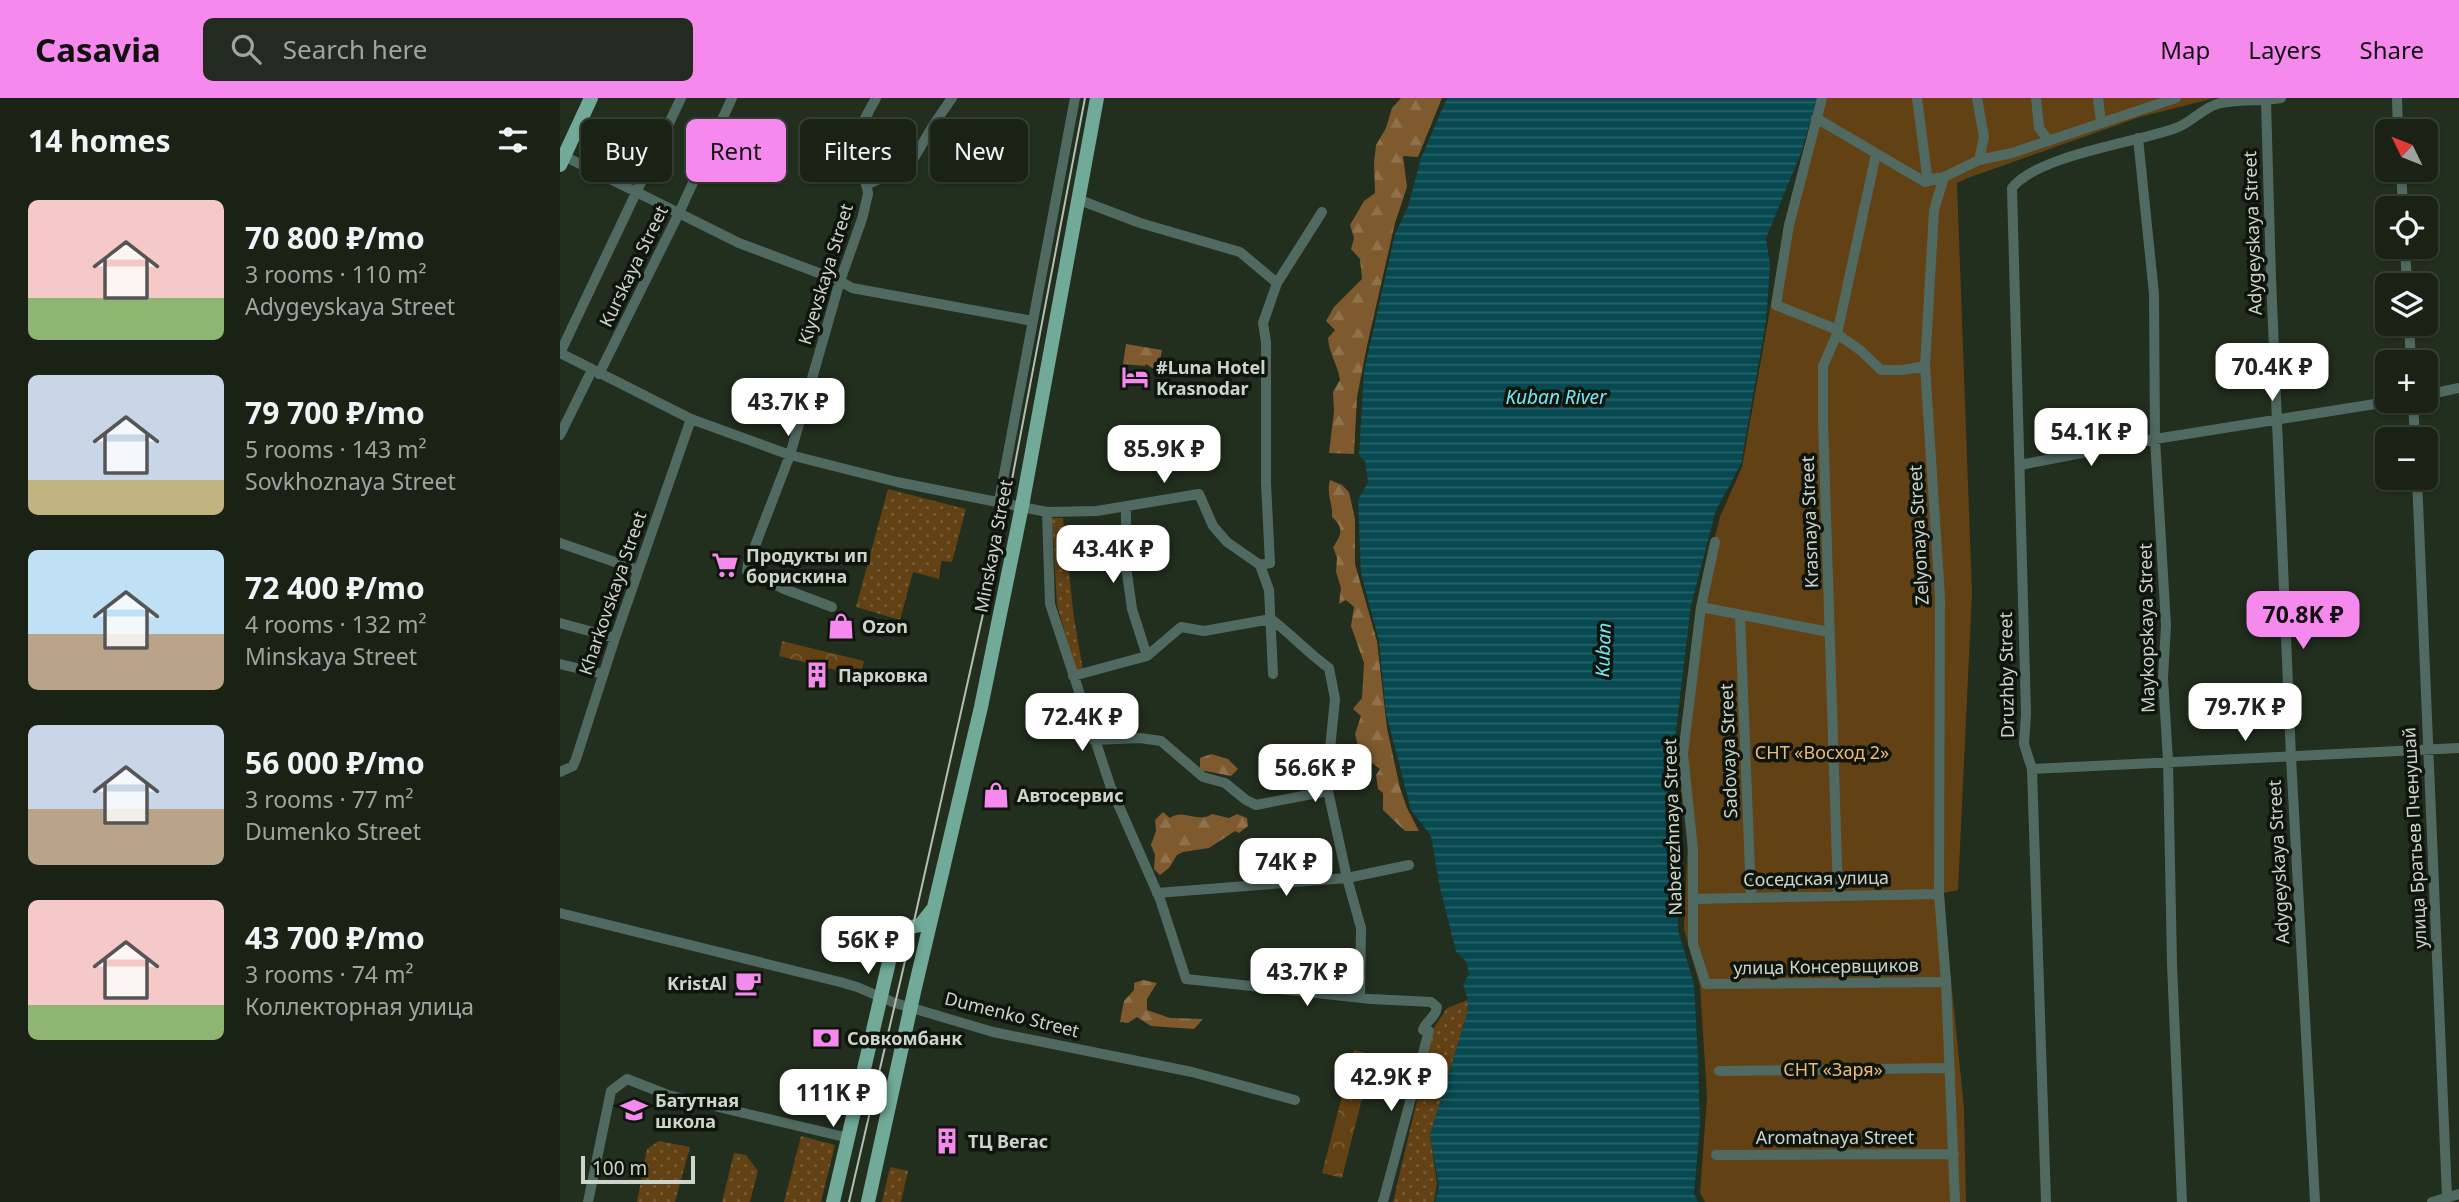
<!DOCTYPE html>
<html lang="en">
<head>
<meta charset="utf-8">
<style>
  :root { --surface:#1a2216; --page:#232a1f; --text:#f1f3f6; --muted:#9fa4a1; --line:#383f35; --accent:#f589ee }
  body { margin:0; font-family:"Noto Sans",sans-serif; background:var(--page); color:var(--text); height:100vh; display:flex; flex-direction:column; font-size:26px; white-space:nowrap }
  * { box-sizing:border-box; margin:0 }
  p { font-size:23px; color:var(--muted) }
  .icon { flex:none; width:38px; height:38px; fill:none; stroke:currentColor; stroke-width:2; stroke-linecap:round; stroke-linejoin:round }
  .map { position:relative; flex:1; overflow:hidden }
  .drawer { display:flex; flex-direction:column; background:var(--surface); width:560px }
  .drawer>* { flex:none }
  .hud { position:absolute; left:21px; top:21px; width:665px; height:63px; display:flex; gap:14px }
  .needle { width:46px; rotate:313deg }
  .buttons { position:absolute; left:1815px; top:21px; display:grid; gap:14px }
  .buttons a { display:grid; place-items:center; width:63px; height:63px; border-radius:10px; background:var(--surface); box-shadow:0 2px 5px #0004,0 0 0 2px var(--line); font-size:35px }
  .scale { position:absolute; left:21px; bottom:18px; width:114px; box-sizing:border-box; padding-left:7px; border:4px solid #cdd5cb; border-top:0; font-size:19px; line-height:24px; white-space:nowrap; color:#cdd5cb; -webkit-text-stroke:5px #0f150d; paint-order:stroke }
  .price { position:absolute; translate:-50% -60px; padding:0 16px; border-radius:14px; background:#fff; color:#222; font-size:23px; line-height:46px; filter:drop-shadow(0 2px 4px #0008) }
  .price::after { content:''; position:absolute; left:50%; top:42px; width:21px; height:16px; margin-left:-10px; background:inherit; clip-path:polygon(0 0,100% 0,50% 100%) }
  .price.current { background:var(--accent); color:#111 }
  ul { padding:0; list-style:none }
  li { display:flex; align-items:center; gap:21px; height:175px; padding:0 28px }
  li span { display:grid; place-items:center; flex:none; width:196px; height:140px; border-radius:10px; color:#555 }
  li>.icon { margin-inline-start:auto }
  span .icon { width:84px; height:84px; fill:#fffc; stroke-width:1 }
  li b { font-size:30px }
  h2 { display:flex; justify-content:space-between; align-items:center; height:84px; padding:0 28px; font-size:30px }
  .pill { padding:0 24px; border-radius:10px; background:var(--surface); box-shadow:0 2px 5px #0004,0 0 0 2px var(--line); font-size:24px; line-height:63px }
  .pill.current { background:var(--accent); color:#111 }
  header { display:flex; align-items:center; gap:42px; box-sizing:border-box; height:98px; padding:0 35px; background:var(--accent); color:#111 }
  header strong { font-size:33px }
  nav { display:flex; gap:38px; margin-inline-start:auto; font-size:24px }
  .search { width:490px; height:63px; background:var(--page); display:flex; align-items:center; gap:18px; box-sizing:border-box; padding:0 24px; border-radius:10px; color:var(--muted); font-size:26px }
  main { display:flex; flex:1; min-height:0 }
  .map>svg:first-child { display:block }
</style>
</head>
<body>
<header>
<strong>Casavia</strong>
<div class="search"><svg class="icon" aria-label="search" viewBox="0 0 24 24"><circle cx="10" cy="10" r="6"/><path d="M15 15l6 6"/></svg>Search here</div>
<nav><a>Map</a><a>Layers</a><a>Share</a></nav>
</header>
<main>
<section class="drawer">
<h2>14 homes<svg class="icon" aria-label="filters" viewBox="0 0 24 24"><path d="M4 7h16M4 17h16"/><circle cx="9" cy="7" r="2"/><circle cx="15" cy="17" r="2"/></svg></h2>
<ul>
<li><span style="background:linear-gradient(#f6c9c9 70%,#8fb573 0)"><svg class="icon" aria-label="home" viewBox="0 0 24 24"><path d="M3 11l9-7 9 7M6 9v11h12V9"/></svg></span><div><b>70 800 ₽/mo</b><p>3 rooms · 110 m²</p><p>Adygeyskaya Street</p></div></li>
<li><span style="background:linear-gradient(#c9d6e8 75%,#c2b280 0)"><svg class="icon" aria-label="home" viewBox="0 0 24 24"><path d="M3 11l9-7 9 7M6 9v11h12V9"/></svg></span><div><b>79 700 ₽/mo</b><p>5 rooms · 143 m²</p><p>Sovkhoznaya Street</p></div></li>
<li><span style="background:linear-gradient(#bfe0f5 60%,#b9a48a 0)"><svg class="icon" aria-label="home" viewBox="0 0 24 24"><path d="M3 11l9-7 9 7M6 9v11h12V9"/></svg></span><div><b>72 400 ₽/mo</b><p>4 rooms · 132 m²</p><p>Minskaya Street</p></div></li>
<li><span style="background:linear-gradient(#c9d6e8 60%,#b9a48a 0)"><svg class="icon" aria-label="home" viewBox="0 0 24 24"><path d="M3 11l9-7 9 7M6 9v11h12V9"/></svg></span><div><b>56 000 ₽/mo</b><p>3 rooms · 77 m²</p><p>Dumenko Street</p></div></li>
<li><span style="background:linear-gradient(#f6c9c9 75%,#8fb573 0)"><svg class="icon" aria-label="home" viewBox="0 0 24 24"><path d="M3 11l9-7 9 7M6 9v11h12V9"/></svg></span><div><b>43 700 ₽/mo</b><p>3 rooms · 74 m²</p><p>Коллекторная улица</p></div></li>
</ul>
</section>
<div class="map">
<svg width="1899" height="1104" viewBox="0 0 1899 1104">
  <defs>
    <pattern id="grass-dots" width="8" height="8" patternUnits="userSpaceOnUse" patternTransform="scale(1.75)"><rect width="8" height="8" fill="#624114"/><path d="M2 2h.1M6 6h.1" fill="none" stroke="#775c35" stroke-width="1.8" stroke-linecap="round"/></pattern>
    <pattern id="forest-firs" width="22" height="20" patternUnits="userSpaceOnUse" patternTransform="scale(1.75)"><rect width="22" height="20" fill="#7e5a2e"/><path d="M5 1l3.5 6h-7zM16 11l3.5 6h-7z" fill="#8f714b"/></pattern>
    <pattern id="park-crowns" width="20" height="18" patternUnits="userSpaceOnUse" patternTransform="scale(1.75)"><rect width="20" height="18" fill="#624114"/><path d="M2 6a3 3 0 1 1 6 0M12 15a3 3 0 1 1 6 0" fill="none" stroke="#775c35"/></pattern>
    <pattern id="water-rules" width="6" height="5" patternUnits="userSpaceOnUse" patternTransform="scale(1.75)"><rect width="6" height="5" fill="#064950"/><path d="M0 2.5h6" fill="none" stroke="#296268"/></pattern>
  </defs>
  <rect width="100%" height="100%" fill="#222e1e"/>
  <path fill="url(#grass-dots)" d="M 328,391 L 406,411 L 392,464 L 381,463 L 379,481 L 353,474 L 340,522 L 296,509 Z
    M 492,420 L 503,420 L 514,520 L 523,572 L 516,573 L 497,507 Z
    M 908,902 L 907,916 L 870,1037 L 877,1085 L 874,1104 L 833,1104 L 874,930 L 887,910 Z
    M 241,1038 L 275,1047 L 261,1104 L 224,1104 Z
    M 99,1043 L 130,1049 L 115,1104 L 77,1104 L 87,1051 Z
    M 174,1055 L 186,1057 L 198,1073 L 190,1104 L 162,1104 Z
    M 330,1069 L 348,1073 L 341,1104 L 322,1104 Z"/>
  <path fill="url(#forest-firs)" d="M 841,0 L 882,0 L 858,59 L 843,58 L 847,89 L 835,125 L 807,248 L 797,299 L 794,356 L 769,355 L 774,313 L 773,294 L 780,282 C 778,267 769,256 768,240 L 775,232 L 766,223 L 774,209 L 802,181 L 800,161 L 791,151 L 794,140 L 790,127 L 804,103 L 815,95 L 814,65 L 816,47 L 826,30 L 832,10 Z
    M 566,246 L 602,252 L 598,274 L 586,266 L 585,268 L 563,266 Z
    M 770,382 L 782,387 L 789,394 L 795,421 L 795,466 L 817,543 L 827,630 L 840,690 L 847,710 L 859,733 L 845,733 L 823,712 L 823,695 L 818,691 L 816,677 L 820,671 L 800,656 L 795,636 L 801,618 L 793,611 L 802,600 L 804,565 L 791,528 L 794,509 L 786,502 L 779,506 L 781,490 L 776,474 L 777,460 L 773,449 C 782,436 784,430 772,419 C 773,404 766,398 770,382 Z
    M 651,656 L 668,661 L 678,671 L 671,678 L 640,672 L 640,660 Z
    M 603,714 L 610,720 C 624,710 637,726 652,716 L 669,720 L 677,716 L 687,720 L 688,728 L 679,735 L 675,733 L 649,750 L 623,754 L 617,757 L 609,770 L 600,777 L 594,771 L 595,757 L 591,747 L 596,733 L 595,722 Z
    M 583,882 L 597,885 L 587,901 L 587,912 L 610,920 L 643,921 L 634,931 L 591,928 L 577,919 L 568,925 L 560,924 L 564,903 L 574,892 L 574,885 Z"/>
  <path fill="url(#park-crowns)" d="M 222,543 L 304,563 L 300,578 L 219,558 Z
    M 794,952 L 813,957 L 782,1080 L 762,1075 Z"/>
  <path fill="#624114" d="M 1259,0 L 1655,0 L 1580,19 L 1405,81 L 1397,85 L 1412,495 L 1398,792 L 1384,795 L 1383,802 L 1404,1010 L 1406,1104 L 1145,1104 L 1140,1095 L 1147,999 L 1140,888 L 1124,831 L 1128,739 L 1121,695 L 1119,653 L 1138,505 L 1160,419 L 1182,369 L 1225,127 Z"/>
  <path fill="url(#water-rules)" d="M 887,0 L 1257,0 L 1241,55 L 1206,140 L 1210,167 L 1206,224 L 1181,366 L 1156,412 L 1131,507 L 1113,658 L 1117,739 L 1118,832 L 1134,886 L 1138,961 L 1140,1026 L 1134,1096 L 1138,1104 L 875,1104 L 879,1088 L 870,1037 L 907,916 L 908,902 L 903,886 L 909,876 L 906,863 L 896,854 L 879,785 L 871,738 L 851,712 L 826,615 L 819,543 L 801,475 L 798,402 L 808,384 L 805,363 L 799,358 L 804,273 L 835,136 L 848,109 L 861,60 Z"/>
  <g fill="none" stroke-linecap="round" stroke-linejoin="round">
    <path stroke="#506a61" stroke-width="10" d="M 1262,0 L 1229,127 L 1216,207 L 1278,232
      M 1357,0 L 1367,77 L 1371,81 L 1378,80
      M 1417,0 L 1424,39 L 1419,62
      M 1476,0 L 1479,30 L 1489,43
      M 1538,0 L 1541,24
      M 1837,0 L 1838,33
      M 1706,3 L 1711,180 L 1731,659 L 1755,1104
      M 1256,20 L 1365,84 L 1384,79 L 1419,62 L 1452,55 L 1616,0
      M 1578,40 L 1594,196 L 1595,341 L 1606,527 L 1603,580 L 1608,663 L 1612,866 L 1622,1104
      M 4,58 L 179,145 L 280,183 L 292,190 L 473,223
      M 1841,72 L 1843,110
      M 1384,79 L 1374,112 L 1365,268 L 1380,499 L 1379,796 L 1386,884 L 1395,1104
      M 306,87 L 344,70 L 354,60 L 374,26 L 392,0
      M 517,101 L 580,125 L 680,154 L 717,185
      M 1845,149 L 1847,187
      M 1849,226 L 1851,264
      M 1277,236 L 1300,252 L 1321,272 L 1343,272 L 1365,268
      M 0,255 L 131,321 L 230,357 L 337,384 L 487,414 L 537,413 L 639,396 L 653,428 L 667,444 L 700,467
      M 0,255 L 121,0
      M 39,276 L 119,115 L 172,0
      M 1866,297 L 1899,290
      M 1853,303 L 1855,341
      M 0,337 L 32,272
      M 1460,367 L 1595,341 L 1834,303
      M 1857,380 L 1887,1099
      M 439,403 L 515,0
      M 566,409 L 566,468 L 572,511 L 587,558
      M 487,414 L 490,506 L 551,690 L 600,801 L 626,881 L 811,901 L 871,904 L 877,909 C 876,920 866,922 863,932 L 869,933 L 823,1104
      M 1155,444 L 1141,509 L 1123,656 L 1133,752 L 1133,846 L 1146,886 L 1386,884
      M 0,445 L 78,472
      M 272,509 L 224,491 L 187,473 L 188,466 L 230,357 L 280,183 L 302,121 L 308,96 L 301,46 L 303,24 L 316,0
      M 1141,509 L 1269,534
      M 1180,518 L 1191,799
      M 0,525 L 55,540
      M 0,566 L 43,576
      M 713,576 L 709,492 L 700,467 L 710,465 L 706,385 L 706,244 L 703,225 L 717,185 L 762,114
      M 513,578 L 587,558 L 621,529 L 644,533 L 711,521 C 732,537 749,556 769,570 L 775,601 L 768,671 L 768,693 L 787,780 L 801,830 L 800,900
      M 534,642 L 580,640 L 601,643 L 643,679 L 665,685 L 686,702 L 696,707 L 768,693
      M 1472,671 L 1899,650
      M 0,674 L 13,668 L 16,661 L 55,540 L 131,321
      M 597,795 L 787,780 L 849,767
      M 1278,798 L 1263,323 L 1263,268 L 1277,236 L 1316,56
      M 1134,801 L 1379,796
      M 0,815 L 280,884 L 297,889 L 335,905 L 433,934 L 632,974 L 735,1002
      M 1159,973 L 1389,970
      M 1156,1057 L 1394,1056
      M 28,1104 L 51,993 L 67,981 L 108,997 L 289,1040
      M 1486,1104 L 1472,671 L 1464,646 L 1466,616 L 1452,90 C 1478,57 1575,45 1616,30 C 1630,25 1642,11 1657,6 C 1678,0 1700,4 1721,0
      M 1872,1104 L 1899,1096"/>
    <path stroke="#71aa98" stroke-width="14" d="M 0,67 L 31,0
      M 273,1104 L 335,838 L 342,831 L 360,827 L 372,812
      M 308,1104 L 354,894 L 421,609 L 462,408 L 537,0"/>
    <path stroke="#b5beb3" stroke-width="2" d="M 289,1104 L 348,850 L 445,418 L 525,0"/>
  </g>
  <defs>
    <g id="hotel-bare" transform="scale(2.1)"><path d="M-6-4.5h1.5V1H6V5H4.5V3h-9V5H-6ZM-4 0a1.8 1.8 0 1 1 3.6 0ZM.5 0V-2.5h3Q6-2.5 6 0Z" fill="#f589ee" stroke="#0f150d" stroke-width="2.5" paint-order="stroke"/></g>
    <g id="supermarket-bare" transform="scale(2.1)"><path d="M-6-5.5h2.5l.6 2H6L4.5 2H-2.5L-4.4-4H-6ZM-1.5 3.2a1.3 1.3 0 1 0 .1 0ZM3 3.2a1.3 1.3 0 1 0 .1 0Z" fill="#f589ee" stroke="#0f150d" stroke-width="2.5" paint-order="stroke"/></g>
    <g id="shop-bare" transform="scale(2.1)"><path d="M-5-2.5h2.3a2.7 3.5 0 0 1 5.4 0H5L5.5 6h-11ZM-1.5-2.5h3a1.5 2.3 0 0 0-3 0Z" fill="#f589ee" stroke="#0f150d" stroke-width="2.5" paint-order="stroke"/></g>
    <g id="building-bare" transform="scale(2.1)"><path d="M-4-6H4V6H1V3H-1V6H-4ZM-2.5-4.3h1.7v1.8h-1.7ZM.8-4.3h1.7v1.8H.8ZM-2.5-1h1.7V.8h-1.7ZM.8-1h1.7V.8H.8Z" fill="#f589ee" stroke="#0f150d" stroke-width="2.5" paint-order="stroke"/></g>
    <g id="cafe-bare" transform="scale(2.1)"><path d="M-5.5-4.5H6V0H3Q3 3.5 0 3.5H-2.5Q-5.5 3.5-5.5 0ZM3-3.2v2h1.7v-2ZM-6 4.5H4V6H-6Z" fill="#f589ee" stroke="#0f150d" stroke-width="2.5" paint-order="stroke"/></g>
    <g id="bank-bare" transform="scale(2.1)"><path d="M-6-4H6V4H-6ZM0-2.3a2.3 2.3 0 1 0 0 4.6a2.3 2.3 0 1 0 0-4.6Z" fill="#f589ee" stroke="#0f150d" stroke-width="2.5" paint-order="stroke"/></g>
    <g id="school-bare" transform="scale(2.1)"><path d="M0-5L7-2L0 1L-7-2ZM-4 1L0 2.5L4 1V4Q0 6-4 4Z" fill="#f589ee" stroke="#0f150d" stroke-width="2.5" paint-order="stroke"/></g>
  </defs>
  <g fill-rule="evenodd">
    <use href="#hotel-bare" x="575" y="279"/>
    <use href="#supermarket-bare" x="165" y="467"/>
    <use href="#shop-bare" x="281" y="528"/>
    <use href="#building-bare" x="257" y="577"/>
    <use href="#shop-bare" x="436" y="697"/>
    <use href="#cafe-bare" x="188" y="885"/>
    <use href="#bank-bare" x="266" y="940"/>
    <use href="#school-bare" x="74" y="1012"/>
    <use href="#building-bare" x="387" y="1043"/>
  </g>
  <g text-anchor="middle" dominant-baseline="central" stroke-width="7" stroke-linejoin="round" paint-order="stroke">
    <g font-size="18" fill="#cdd5cb" stroke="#0f150d">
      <text transform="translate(1692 135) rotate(-92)">Adygeyskaya Street</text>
      <text transform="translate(73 168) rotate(-64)">Kurskaya Street</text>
      <text transform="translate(265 176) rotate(-73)">Kiyevskaya Street</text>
      <text transform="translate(1249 424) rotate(-92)">Krasnaya Street</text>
      <text transform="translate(1358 437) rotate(-93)">Zelyonaya Street</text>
      <text transform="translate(433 448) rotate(-79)">Minskaya Street</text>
      <text transform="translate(52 495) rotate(-71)">Kharkovskaya Street</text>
      <text transform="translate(1586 530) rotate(-91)">Maykopskaya Street</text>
      <text transform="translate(1446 577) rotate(-91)">Druzhby Street</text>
      <text transform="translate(1168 653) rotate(-92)">Sadovaya Street</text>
      <text transform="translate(1112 729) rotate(-92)">Naberezhnaya Street</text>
      <text transform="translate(1854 740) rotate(-93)">улица Братьев Пченушай</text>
      <text transform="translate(1718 764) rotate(-93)">Adygeyskaya Street</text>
      <text transform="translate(1256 780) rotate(-1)">Соседская улица</text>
      <text transform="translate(1266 868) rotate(-1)">улица Консервщиков</text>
      <text transform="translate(452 916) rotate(14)">Dumenko Street</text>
      <text x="1275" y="1039">Aromatnaya Street</text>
    </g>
    <g font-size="18" font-weight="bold" fill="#cdd5cb" stroke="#0f150d" text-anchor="start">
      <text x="596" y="269">#Luna Hotel<tspan x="596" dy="21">Krasnodar</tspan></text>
      <text x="186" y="457">Продукты ип<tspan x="186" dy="21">борискина</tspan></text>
      <text x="302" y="528">Ozon</text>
      <text x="278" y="577">Парковка</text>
      <text x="457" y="697">Автосервис</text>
      <text x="167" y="885" text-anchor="end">KristAl</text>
      <text x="287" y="940">Совкомбанк</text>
      <text x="95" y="1002">Батутная<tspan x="95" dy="21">школа</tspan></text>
      <text x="408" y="1043">ТЦ Вегас</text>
    </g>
    <g font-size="18" fill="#f1b976" stroke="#0f150d">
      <text x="1262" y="654">СНТ «Восход 2»</text>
      <text x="1273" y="971">СНТ «Заря»</text>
    </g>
    <g font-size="19" font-style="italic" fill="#73e7f5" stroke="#0f150d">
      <text x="996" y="299">Kuban River</text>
      <text transform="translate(1043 552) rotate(-88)">Kuban</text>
    </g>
  </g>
</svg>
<div class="buttons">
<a><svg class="needle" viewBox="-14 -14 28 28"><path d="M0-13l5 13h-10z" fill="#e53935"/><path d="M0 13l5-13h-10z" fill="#9fa4a1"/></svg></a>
<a><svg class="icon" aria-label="locate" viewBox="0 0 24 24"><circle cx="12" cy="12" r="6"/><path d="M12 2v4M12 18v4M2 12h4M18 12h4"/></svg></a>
<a><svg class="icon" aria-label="layers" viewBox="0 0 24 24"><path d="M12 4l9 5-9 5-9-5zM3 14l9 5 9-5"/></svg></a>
<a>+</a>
<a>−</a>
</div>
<div class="scale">100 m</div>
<b class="price" style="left:1712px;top:305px">70.4K ₽</b>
<b class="price" style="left:228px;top:340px">43.7K ₽</b>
<b class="price" style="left:1531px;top:370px">54.1K ₽</b>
<b class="price" style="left:604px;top:387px">85.9K ₽</b>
<b class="price" style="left:553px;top:487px">43.4K ₽</b>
<b class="price current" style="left:1743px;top:553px">70.8K ₽</b>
<b class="price" style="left:1685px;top:645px">79.7K ₽</b>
<b class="price" style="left:522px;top:655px">72.4K ₽</b>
<b class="price" style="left:755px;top:706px">56.6K ₽</b>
<b class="price" style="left:726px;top:800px">74K ₽</b>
<b class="price" style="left:308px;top:878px">56K ₽</b>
<b class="price" style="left:747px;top:910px">43.7K ₽</b>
<b class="price" style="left:831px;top:1015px">42.9K ₽</b>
<b class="price" style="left:273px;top:1031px">111K ₽</b>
<div class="hud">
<a class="pill">Buy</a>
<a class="pill current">Rent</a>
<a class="pill">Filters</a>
<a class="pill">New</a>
</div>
</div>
</main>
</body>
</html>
